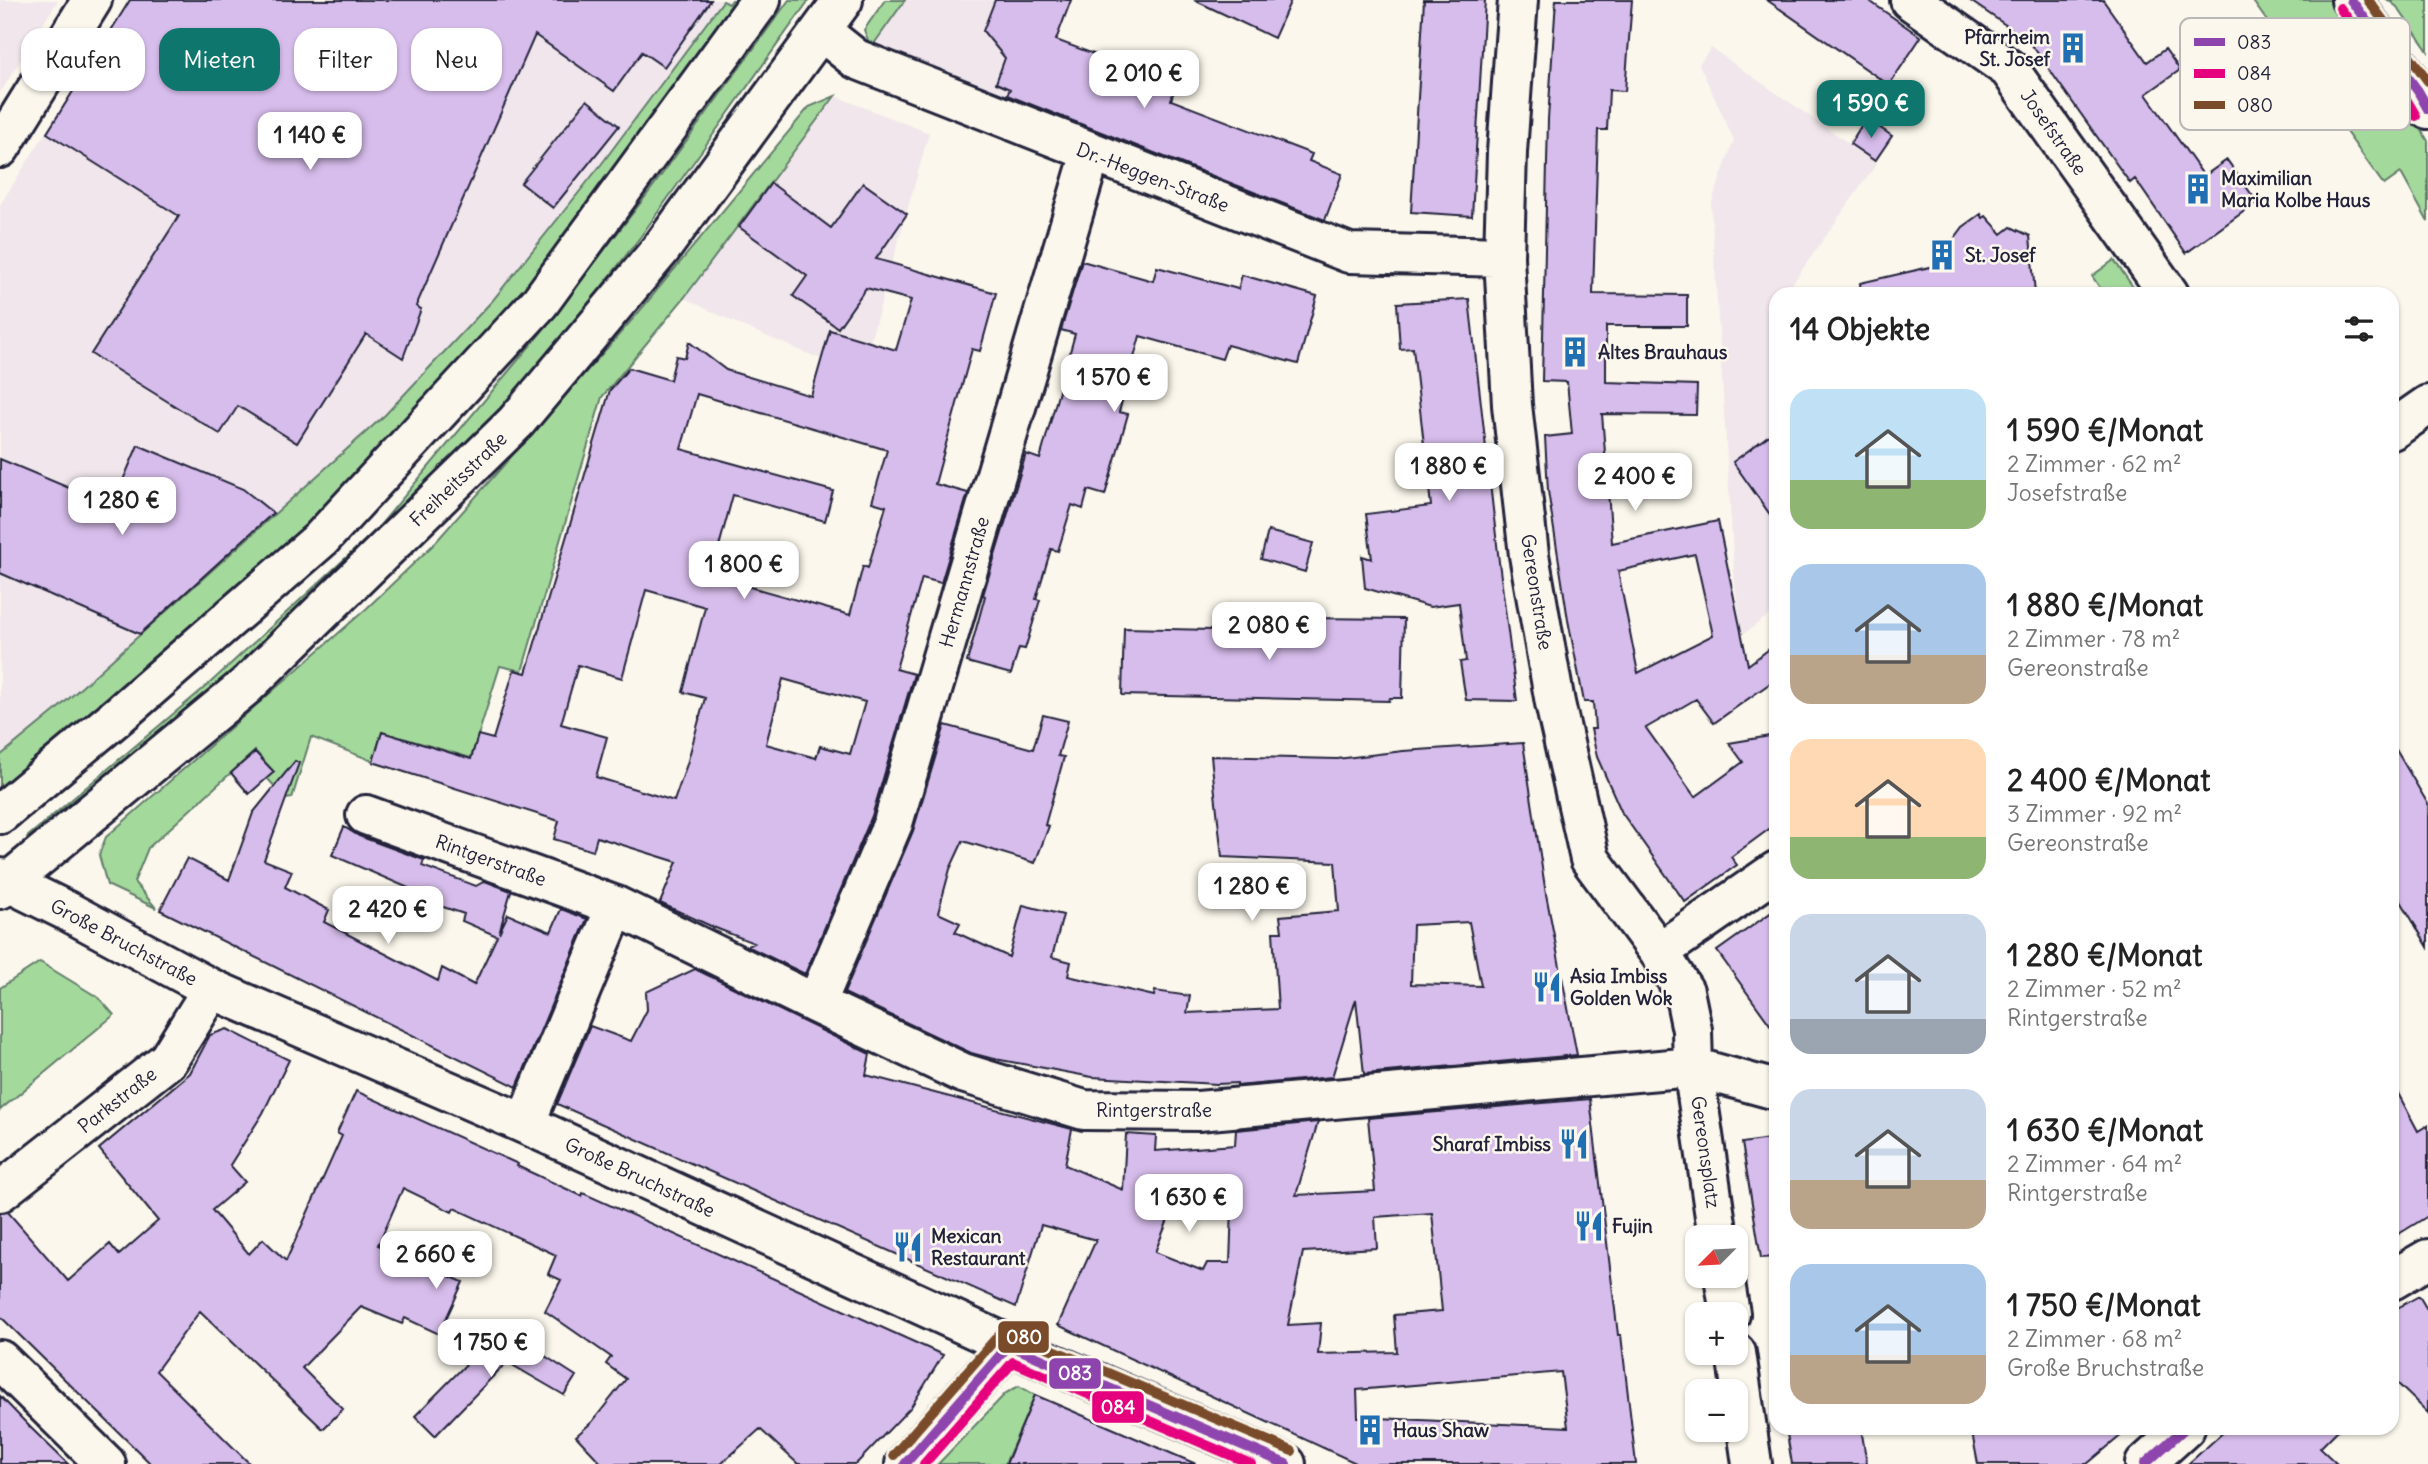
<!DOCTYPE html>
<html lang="de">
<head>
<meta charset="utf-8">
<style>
  :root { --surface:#fff; --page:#f6f6f6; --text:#222; --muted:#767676; --accent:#0f766e }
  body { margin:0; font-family:Delius,sans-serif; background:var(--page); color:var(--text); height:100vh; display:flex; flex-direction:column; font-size:26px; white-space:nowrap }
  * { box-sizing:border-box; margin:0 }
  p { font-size:23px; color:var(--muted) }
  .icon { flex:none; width:38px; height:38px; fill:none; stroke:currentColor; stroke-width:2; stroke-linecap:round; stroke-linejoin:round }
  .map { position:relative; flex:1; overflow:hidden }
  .drawer { position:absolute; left:1769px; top:287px; width:630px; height:1148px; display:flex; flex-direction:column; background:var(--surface); border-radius:21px; box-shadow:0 2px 5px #0004 }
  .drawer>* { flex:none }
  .hud { position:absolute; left:21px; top:28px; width:665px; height:63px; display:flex; gap:14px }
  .needle { width:46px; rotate:246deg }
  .buttons { position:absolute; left:1685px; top:1225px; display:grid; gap:14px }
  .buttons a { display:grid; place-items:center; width:63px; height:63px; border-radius:14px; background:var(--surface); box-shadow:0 2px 5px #0004; font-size:35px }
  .price { position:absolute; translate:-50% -60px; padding:0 16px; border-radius:14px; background:#fff; color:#222; font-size:23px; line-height:46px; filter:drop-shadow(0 2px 4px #0008) }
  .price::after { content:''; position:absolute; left:50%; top:42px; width:21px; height:16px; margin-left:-10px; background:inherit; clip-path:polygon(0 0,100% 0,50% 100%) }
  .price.on { background:var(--accent); color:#fff }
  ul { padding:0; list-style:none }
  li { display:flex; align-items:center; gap:21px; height:175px; padding:0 21px }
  li span { display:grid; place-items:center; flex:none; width:196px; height:140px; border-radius:21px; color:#555 }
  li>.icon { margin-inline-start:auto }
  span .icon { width:84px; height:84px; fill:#fffc; stroke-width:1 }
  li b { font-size:30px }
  h2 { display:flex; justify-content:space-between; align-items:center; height:84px; padding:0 21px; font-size:30px }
  .tag { padding:0 24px; border-radius:21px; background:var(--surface); box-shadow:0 2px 5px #0004; font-size:24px; line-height:63px }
  .tag.on { background:var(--accent); color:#fff }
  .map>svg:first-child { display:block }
</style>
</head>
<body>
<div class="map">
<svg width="2428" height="1464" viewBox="0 0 2428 1464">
  <rect width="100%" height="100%" fill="#fbf7ec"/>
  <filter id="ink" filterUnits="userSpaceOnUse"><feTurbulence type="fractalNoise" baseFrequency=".0143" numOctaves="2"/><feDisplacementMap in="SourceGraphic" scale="14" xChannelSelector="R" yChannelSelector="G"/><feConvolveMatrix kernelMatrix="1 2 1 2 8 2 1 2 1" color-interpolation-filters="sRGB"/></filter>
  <g filter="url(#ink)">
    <path fill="#f0e6ec" d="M 0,0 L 58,0 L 0,93 Z
      M 129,0 L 732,0 L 729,4 L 723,1 L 600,166 L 493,300 L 426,372 L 385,415 L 55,711 L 0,756 L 0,205 Z
      M 905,0 L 1043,0 L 1005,100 L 871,48 Z
      M 1711,48 L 1877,163 L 1785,294 L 1776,294 L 1776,610 L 1742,635 L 1735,585 L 1711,205 L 1734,140 L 1699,64 Z
      M 835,96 L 929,133 L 870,342 L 830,330 L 821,359 L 740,325 L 684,298 Z"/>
    <path fill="#a4d99c" stroke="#637e6c" stroke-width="2" d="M 732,0 L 743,0 L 574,231 L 486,337 L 319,517 L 0,798 L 0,756 L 55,711 L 385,415 L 493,300 L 600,166 L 723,1 L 729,4 Z
      M 789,0 L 809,0 L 641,236 L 559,342 L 386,537 L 241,670 L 29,845 L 27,837 L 210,683 L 376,530 L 539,335 L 652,188 Z
      M 885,0 L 905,0 L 871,48 L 864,30 Z
      M 2252,0 L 2331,0 L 2387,71 L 2428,141 L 2428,222 L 2401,173 L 2384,185 Z
      M 2388,0 L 2428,0 L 2428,51 L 2397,7 Z
      M 835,96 L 684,298 L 602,397 L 522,671 L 500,666 L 471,758 L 382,732 L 373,761 L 311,737 L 292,798 L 286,799 L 267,778 L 274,772 L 255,751 L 148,848 L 134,882 L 156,908 L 107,885 L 99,855 L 106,837 L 366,609 L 434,544 L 638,313 L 809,107 Z
      M 2114,260 L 2138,294 L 2104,294 L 2092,276 Z
      M 40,962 L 99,998 L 114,1015 L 0,1110 L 0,988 Z
      M 1019,1386 L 1035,1395 L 1005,1464 L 938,1464 L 1006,1393 Z"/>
    <path fill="#d7bdec" stroke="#22223b" stroke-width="2" fill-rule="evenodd" d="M 130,0 L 711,0 L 664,67 L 642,52 L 614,91 L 535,35 L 416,306 L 421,309 L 403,358 L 366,334 L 297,443 L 238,406 L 220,434 L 91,354 L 179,216 L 47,133 Z
      M 995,0 L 1071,0 L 1056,40 L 1155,77 L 1153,82 L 1174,90 L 1171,100 L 1312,154 L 1309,161 L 1342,174 L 1325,220 L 1007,95 L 1010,89 L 996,83 L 1005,58 L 983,31 Z
      M 1194,0 L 1291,0 L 1274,38 Z
      M 1424,0 L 1485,0 L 1472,216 L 1411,212 Z
      M 1556,0 L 1632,0 L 1625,91 L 1609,90 L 1607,130 L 1598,130 L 1593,294 L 1687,295 L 1687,326 L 1606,326 L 1606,382 L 1697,385 L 1696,415 L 1602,414 L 1612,543 L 1718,521 L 1748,665 L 1776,644 L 1776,679 L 1714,723 L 1696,699 L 1646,728 L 1695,797 L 1743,762 L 1729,743 L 1776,735 L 1776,824 L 1731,857 L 1737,865 L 1685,902 L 1622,813 L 1597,757 L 1591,729 L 1595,729 L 1593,702 L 1584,702 L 1568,620 L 1548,491 L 1545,437 L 1572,434 L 1567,382 L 1542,381 L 1548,119 ZM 1695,554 L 1713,635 L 1638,673 L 1618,571 Z
      M 1767,0 L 1868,0 L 1921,37 L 1889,85 Z
      M 1969,0 L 2103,0 L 2147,62 L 2165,49 L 2180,70 L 2146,94 L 2204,176 L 2227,160 L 2257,202 L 2186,253 L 2135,179 L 2130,183 L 2029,41 Z
      M 587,100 L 619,126 L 553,208 L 521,183 Z
      M 1866,118 L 1892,136 L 1875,161 L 1850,144 Z
      M 771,183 L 831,228 L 863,183 L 907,214 L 876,259 L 996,293 L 980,351 L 972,349 L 935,484 L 968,493 L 941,583 L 922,578 L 896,669 L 914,674 L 872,816 L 805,974 L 747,946 L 754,943 L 713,927 L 660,903 L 677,862 L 597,837 L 593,851 L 554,839 L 559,821 L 373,762 L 382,732 L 471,759 L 478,735 L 493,739 L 514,670 L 526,673 L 610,390 L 629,368 L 670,380 L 676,356 L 685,358 L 689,342 L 726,370 L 811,396 L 830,330 L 896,350 L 911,300 L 866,288 L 838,328 L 793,296 L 807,276 L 739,227 ZM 697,394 L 887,450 L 872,502 L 886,506 L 868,568 L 863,566 L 850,615 L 711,576 L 733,495 L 825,521 L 833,491 L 681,449 ZM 646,590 L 705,607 L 683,692 L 705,698 L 687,764 L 674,801 L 596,777 L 607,737 L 561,724 L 578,665 L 622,678 ZM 783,679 L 865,702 L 850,754 L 820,746 L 816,758 L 766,744 Z
      M 1981,214 L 1983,218 L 1986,216 L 2002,234 L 2011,227 L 2030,236 L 2035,294 L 1861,294 L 1860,283 L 1934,266 L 1963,227 Z
      M 1082,261 L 1153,281 L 1157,267 L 1238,289 L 1242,275 L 1317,296 L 1298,364 L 1227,345 L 1222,359 L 1140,336 L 1119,412 L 1128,414 L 1105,495 L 1088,490 L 1083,509 L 1072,505 L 1058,551 L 1051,549 L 1036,599 L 1040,600 L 1025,649 L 1019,648 L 1011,674 L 967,662 L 985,596 L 983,595 L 1026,454 L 1040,459 L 1075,334 L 1061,330 Z
      M 1469,299 L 1499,562 L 1517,701 L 1466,700 L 1460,662 L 1466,661 L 1459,603 L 1430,607 L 1365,588 L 1362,556 L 1372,559 L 1366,514 L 1431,506 L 1413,348 L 1400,349 L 1397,303 Z
      M 1776,430 L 1776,523 L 1733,462 Z
      M 138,445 L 243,489 L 273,513 L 140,634 L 0,573 L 0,459 L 112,506 Z
      M 1268,531 L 1313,543 L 1305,572 L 1261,559 Z
      M 1306,618 L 1404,619 L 1402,698 L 1390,698 L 1389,701 L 1122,695 L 1124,628 L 1305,632 Z
      M 1043,715 L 1068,721 L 1058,756 L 1064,757 L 1045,825 L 1049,826 L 1035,863 L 963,841 L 950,869 L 938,913 L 960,923 L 955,932 L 1009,957 L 1023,905 L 1063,915 L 1052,957 L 1071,962 L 1068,976 L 1154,996 L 1155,991 L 1190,996 L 1187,1013 L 1278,1009 L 1273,932 L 1282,932 L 1280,916 L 1339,911 L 1335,862 L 1222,857 L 1211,756 L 1337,759 L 1403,751 L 1523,743 L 1546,894 L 1577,1055 L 1364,1074 L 1356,999 L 1332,1077 L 1237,1086 L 1237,1083 L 1217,1084 L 1092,1077 L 990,1058 L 971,1053 L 844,993 L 913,831 L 945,725 L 1033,749 ZM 1469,922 L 1481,986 L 1411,984 L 1413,925 Z
      M 2392,743 L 2428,804 L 2428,947 L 2392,886 Z
      M 255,752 L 274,772 L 249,794 L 231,773 Z
      M 295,761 L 299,763 L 264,860 L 292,871 L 285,887 L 329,910 L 324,922 L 438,981 L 442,968 L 474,985 L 497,936 L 462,921 L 464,914 L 425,901 L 427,896 L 332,855 L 344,827 L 359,836 L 424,860 L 422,866 L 476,886 L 485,881 L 511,891 L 499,933 L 508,914 L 551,932 L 561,909 L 587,919 L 517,1087 L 160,910 L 187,858 L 229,880 L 253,813 Z
      M 1776,909 L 1776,1033 L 1717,951 Z
      M 695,969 L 870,1054 L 866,1075 L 1072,1129 L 1065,1165 L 1123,1190 L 1126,1134 L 1156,1136 L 1155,1151 L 1235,1145 L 1236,1130 L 1318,1122 L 1296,1195 L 1375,1191 L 1368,1118 L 1590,1099 L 1618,1335 L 1621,1335 L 1636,1464 L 1358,1464 L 1058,1325 L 1096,1240 L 1041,1225 L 1016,1307 L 557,1104 L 590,1026 L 631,1041 L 647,1010 L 646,992 ZM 1232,1206 L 1230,1263 L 1207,1263 L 1203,1271 L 1155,1252 L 1172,1210 ZM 1432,1213 L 1442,1311 L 1394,1315 L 1397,1352 L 1318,1354 L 1321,1323 L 1288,1325 L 1303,1252 L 1377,1248 L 1375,1217 ZM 1561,1372 L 1568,1427 L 1358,1417 L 1357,1390 Z
      M 227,1029 L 289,1060 L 263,1113 L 230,1165 L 245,1182 L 212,1210 L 249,1254 L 263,1239 L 286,1261 L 342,1136 L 337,1133 L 356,1091 L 518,1164 L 517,1166 L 582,1196 L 583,1193 L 943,1355 L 911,1407 L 856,1464 L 798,1464 L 760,1429 L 721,1464 L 602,1464 L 576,1436 L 592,1422 L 626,1379 L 606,1364 L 611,1357 L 545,1311 L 561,1280 L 548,1274 L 556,1255 L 454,1208 L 452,1212 L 403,1188 L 378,1245 L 463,1282 L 439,1334 L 405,1318 L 402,1324 L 361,1307 L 302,1368 L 343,1409 L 323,1429 L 200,1311 L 156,1371 L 250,1464 L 151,1464 L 0,1316 L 0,1213 L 8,1212 L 68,1281 L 110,1244 L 119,1255 L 158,1221 L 99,1149 L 190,1073 L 210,1035 Z
      M 2392,1082 L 2418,1131 L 2428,1125 L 2428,1216 L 2392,1238 Z
      M 1776,1138 L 1776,1257 L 1761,1258 L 1742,1143 Z
      M 2419,1296 L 2428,1311 L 2428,1413 L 2392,1378 L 2392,1311 Z
      M 506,1331 L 576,1376 L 564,1395 L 507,1362 L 435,1436 L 415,1416 L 489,1341 L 497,1346 Z
      M 1035,1395 L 1196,1464 L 1006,1464 Z
      M 0,1396 L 31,1428 L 68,1464 L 0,1464 Z
      M 1786,1428 L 1861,1428 L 1867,1464 L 1792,1464 Z
      M 1971,1428 L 2130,1428 L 2087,1464 L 1978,1464 Z
      M 2228,1428 L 2340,1428 L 2320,1448 L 2337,1464 L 2188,1464 Z"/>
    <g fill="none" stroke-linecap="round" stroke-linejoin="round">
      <g stroke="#22223b" stroke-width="44">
        <path id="minor" d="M 1518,0 L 1507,152 L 1504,257 L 1512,405 L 1529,555 L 1555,703 L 1590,859 L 1659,952 L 1684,991 L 1692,1030 L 1693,1067 L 1718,1237
          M 1910,0 L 2009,69 L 2169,294
          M 821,31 L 856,59 L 1349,253 L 1504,257
          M 0,148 L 92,0
          M 2392,430 L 2428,405
          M 366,815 L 616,906 L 816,1004 L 963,1073 L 1084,1110 L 1198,1111 L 1693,1067 L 1776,1090
          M 1659,952 L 1776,871
          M 816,1004 L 893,823 L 1091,153
          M 525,1124 L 616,906
          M 0,1192 L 168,1060 L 212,989
          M 1724,1276 L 1730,1314
          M 1736,1353 L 1752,1464
          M 0,1360 L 106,1464
          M 905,1464 L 1009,1345"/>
      </g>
      <g stroke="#22223b" stroke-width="44">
        <path id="major" d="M 2351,0 L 2418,91 L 2428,109
          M 0,814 L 120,714 L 321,539 L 540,302 L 761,0
          M 0,878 L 69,912 L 212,989 L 525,1124 L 1009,1345 L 1286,1464
          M 0,889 L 247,685 L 516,422 L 661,249 L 843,0
          M 2392,1280 L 2428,1259
          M 2145,1464 L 2185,1428"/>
      </g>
      <use href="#minor" stroke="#fbf7ec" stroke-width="38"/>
      <use href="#major" stroke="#fbf7ec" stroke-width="38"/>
      <g stroke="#fbf7ec" stroke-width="16">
        <path id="bus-1" d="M 2351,0 L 2418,91 L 2428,109
          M 905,1464 L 1009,1345 L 1286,1464
          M 2145,1464 L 2185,1428"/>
      </g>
      <g stroke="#fbf7ec" stroke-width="16">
        <path id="bus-2" d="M 2340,8 L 2406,99 L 2416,116
          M 924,1464 L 1013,1362 L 1251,1464"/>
      </g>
      <g stroke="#fbf7ec" stroke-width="16">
        <path id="bus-3" d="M 2368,0 L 2428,81
          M 894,1455 L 998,1336 L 1009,1331 L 1292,1451"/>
      </g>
      <use href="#bus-1" stroke="#8e44ad" stroke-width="10"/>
      <use href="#bus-2" stroke="#e5007d" stroke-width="10"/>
      <use href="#bus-3" stroke="#7a4b2a" stroke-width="10"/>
    </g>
  </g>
  <defs>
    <g id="building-bare" transform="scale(2.415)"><path d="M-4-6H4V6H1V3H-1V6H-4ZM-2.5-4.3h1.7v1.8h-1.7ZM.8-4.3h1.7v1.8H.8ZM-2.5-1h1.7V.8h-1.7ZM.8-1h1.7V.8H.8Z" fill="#1f6fb2" stroke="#fbf7ec" stroke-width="2.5" paint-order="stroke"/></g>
    <g id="restaurant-bare" transform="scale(2.415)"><path d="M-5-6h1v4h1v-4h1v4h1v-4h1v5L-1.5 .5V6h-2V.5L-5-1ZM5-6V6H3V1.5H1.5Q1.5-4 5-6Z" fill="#1f6fb2" stroke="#fbf7ec" stroke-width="2.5" paint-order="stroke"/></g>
  </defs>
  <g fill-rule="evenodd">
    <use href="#building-bare" x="2073" y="48"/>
    <use href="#building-bare" x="2198" y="189"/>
    <use href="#building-bare" x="1942" y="255"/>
    <use href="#building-bare" x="1575" y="352"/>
    <use href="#restaurant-bare" x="1547" y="987"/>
    <use href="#restaurant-bare" x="1574" y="1144"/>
    <use href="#restaurant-bare" x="1589" y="1226"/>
    <use href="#restaurant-bare" x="908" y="1247"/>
    <use href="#building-bare" x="1370" y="1430"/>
  </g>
  <g text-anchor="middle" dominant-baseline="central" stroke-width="5" stroke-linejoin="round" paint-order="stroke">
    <g font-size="19" font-weight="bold" fill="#22223b" stroke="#fbf7ec" text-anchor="start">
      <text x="2050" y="37" text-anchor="end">Pfarrheim<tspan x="2050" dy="22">St. Josef</tspan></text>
      <text x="2221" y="178">Maximilian<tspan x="2221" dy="22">Maria Kolbe Haus</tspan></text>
      <text x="1965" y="255">St. Josef</text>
      <text x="1598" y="352">Altes Brauhaus</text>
      <text x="1570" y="976">Asia Imbiss<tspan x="1570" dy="22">Golden Wok</tspan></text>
      <text x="1551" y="1144" text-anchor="end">Sharaf Imbiss</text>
      <text x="1612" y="1226">Fujin</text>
      <text x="931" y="1236">Mexican<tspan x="931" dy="22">Restaurant</tspan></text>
      <text x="1393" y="1430">Haus Shaw</text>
    </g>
    <g font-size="19" fill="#22223b" stroke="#fbf7ec">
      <text transform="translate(2054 132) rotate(55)">Josefstraße</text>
      <text transform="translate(1153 177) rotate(21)">Dr.-Heggen-Straße</text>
      <text transform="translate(458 479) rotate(-44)">Freiheitsstraße</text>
      <text transform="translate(964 582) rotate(-74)">Hermannstraße</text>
      <text transform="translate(1537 592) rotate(81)">Gereonstraße</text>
      <text transform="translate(491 860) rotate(20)">Rintgerstraße</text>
      <text transform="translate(124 942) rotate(28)">Große Bruchstraße</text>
      <text transform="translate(117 1100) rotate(-38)">Parkstraße</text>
      <text x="1154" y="1110">Rintgerstraße</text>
      <text transform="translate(1706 1152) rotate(82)">Gereonsplatz</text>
      <text transform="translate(640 1177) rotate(25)">Große Bruchstraße</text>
    </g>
  </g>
  <rect x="2180" y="18" width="230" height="112" rx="10" fill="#fbf7ec" stroke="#bab7b7" stroke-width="2"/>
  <rect x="2194" y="38" width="31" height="8" fill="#8e44ad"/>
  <rect x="2194" y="69" width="31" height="9" fill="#e5007d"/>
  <rect x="2194" y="101" width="31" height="8" fill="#7a4b2a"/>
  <g font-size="19" fill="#22223b">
    <text x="2237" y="49">083</text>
    <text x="2237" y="80">084</text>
    <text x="2237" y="112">080</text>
  </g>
  <g stroke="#fbf7ec" stroke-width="2.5">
    <rect x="997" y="1320" width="53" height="34" rx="7" fill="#7a4b2a"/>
    <rect x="1048" y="1357" width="54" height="33" rx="7" fill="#8e44ad"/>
    <rect x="1091" y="1390" width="54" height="34" rx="7" fill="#e5007d"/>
  </g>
  <g font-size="19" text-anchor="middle" font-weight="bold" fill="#fff">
    <text x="1024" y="1344">080</text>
    <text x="1075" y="1380">083</text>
    <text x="1118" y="1414">084</text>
  </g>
</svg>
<div class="buttons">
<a><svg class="needle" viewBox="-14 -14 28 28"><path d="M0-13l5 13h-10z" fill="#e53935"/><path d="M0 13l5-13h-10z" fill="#767676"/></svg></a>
<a>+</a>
<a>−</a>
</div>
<b class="price" style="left:1144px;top:110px">2 010 €</b>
<b class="price on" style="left:1871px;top:140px">1 590 €</b>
<b class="price" style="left:310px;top:172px">1 140 €</b>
<b class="price" style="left:1114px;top:414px">1 570 €</b>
<b class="price" style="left:1449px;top:503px">1 880 €</b>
<b class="price" style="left:1635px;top:513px">2 400 €</b>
<b class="price" style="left:122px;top:537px">1 280 €</b>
<b class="price" style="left:744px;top:601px">1 800 €</b>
<b class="price" style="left:1269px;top:662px">2 080 €</b>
<b class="price" style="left:1252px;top:923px">1 280 €</b>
<b class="price" style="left:388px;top:946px">2 420 €</b>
<b class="price" style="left:1189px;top:1234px">1 630 €</b>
<b class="price" style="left:436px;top:1291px">2 660 €</b>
<b class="price" style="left:491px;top:1379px">1 750 €</b>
<div class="hud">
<a class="tag">Kaufen</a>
<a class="tag on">Mieten</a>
<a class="tag">Filter</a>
<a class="tag">Neu</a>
</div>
<section class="drawer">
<h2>14 Objekte<svg class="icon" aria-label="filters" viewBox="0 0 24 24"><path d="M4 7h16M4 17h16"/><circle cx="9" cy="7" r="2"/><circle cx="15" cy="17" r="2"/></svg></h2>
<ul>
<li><span style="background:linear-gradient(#bfe0f5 65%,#8fb573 0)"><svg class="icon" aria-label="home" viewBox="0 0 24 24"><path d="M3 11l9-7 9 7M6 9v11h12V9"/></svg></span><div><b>1 590 €/Monat</b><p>2 Zimmer · 62 m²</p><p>Josefstraße</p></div></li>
<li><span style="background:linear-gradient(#a9c7e8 65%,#b9a48a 0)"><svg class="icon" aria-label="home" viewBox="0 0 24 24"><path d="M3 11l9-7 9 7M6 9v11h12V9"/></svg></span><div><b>1 880 €/Monat</b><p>2 Zimmer · 78 m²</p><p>Gereonstraße</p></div></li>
<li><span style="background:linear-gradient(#ffd9b3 70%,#8fb573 0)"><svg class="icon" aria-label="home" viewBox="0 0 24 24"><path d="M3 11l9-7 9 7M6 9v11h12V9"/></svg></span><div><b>2 400 €/Monat</b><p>3 Zimmer · 92 m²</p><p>Gereonstraße</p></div></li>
<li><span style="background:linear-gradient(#c9d6e8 75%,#9aa5b1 0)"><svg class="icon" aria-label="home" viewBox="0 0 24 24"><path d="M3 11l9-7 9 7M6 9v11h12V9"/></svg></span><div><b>1 280 €/Monat</b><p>2 Zimmer · 52 m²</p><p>Rintgerstraße</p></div></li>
<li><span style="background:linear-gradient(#c9d6e8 65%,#b9a48a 0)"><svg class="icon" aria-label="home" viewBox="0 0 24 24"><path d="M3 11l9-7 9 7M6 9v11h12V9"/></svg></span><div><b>1 630 €/Monat</b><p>2 Zimmer · 64 m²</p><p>Rintgerstraße</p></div></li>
<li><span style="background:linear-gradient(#a9c7e8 65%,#b9a48a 0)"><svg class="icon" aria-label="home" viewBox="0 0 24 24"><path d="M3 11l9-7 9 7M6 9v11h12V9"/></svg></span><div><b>1 750 €/Monat</b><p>2 Zimmer · 68 m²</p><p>Große Bruchstraße</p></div></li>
</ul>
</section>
</div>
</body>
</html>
